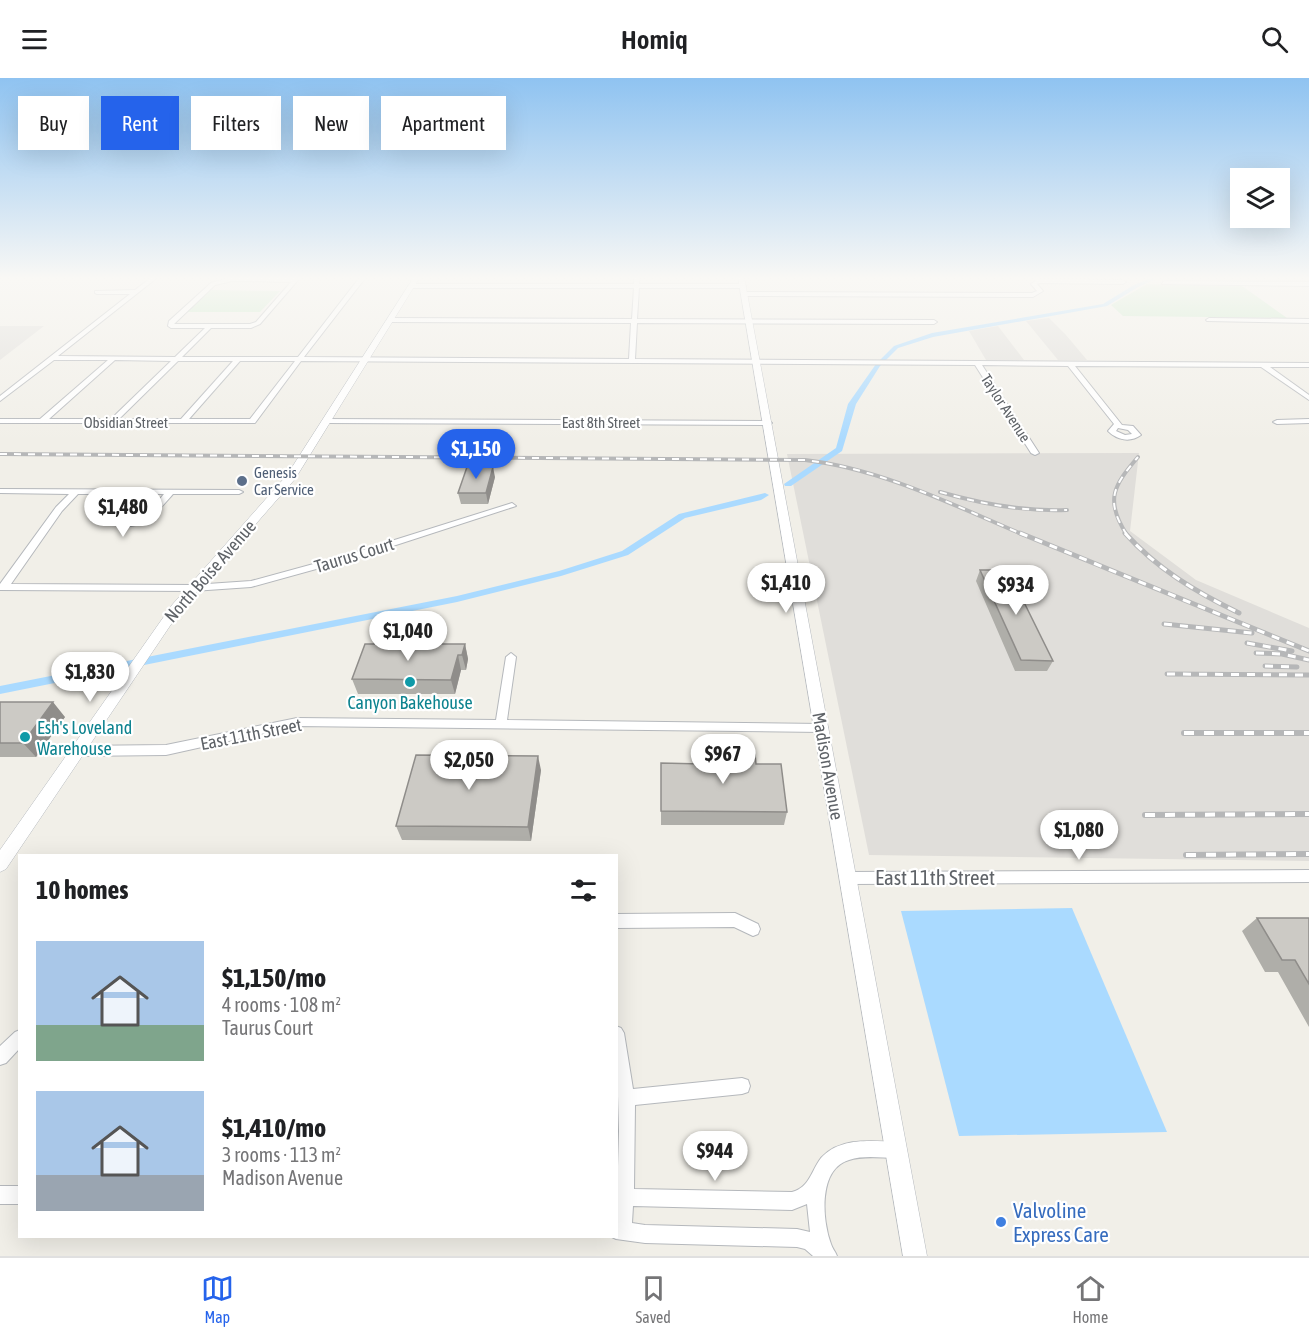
<!DOCTYPE html>
<html lang="en">
<head>
<meta charset="utf-8">
<style>
  :root { --surface:#fff; --page:#f6f6f6; --text:#202124; --muted:#757577; --line:#e0e0e0; --accent:#2563eb }
  body { margin:0; font-family:"Asap Condensed",sans-serif; background:var(--page); color:var(--text); height:100vh; display:flex; flex-direction:column; font-size:22px; white-space:nowrap }
  * { box-sizing:border-box; margin:0 }
  p { font-size:20px; color:var(--muted) }
  .icon { flex:none; width:33px; height:33px; fill:none; stroke:currentColor; stroke-width:2; stroke-linecap:round; stroke-linejoin:round }
  .map { position:relative; flex:1; overflow:hidden }
  .panel { position:absolute; left:18px; top:776px; width:600px; height:384px; display:flex; flex-direction:column; background:var(--surface); border-radius:0px; box-shadow:0 6px 24px #0002 }
  .panel>* { flex:none }
  .hud { position:absolute; left:18px; top:18px; width:600px; height:54px; display:flex; gap:12px }
  .controls { position:absolute; left:1230px; top:90px; display:grid; gap:12px }
  .controls a { display:grid; place-items:center; width:60px; height:60px; border-radius:0px; background:var(--surface); box-shadow:0 6px 24px #0002; font-size:30px }
  .price { position:absolute; translate:-50% -51px; padding:0 14px; border-radius:21px; background:#fff; color:#222; font-size:20px; line-height:39px; filter:drop-shadow(0 2px 3px #0008) }
  .price::after { content:''; position:absolute; left:50%; top:36px; width:18px; height:14px; margin-left:-9px; background:inherit; clip-path:polygon(0 0,100% 0,50% 100%) }
  .price.active { background:var(--accent); color:#fff }
  ul { padding:0; list-style:none }
  li { display:flex; align-items:center; gap:18px; height:150px; padding:0 18px }
  li span { display:grid; place-items:center; flex:none; width:168px; height:120px; border-radius:0px; color:#555 }
  li>.icon { margin-inline-start:auto }
  span .icon { width:72px; height:72px; fill:#fffc; stroke-width:1 }
  li b { font-size:26px }
  h2 { display:flex; justify-content:space-between; align-items:center; height:72px; padding:0 18px; font-size:26px }
  .chip { padding:0 21px; border-radius:0px; background:var(--surface); box-shadow:0 6px 24px #0002; font-size:21px; line-height:54px }
  .chip.active { background:var(--accent); color:#fff }
  header { display:flex; justify-content:space-between; align-items:center; height:78px; padding:0 18px; background:var(--surface); font-size:27px; font-weight:600 }
  .tab-bar { display:flex; justify-content:space-around; align-items:center; height:84px; border-top:2px solid var(--line); background:var(--surface); font-size:16px; color:var(--muted) }
  .tab-bar a { display:grid; justify-items:center; gap:3px }
  .tab-bar .active { color:var(--accent) }
  .map>svg:first-child { display:block }
</style>
</head>
<body>
<header><svg class="icon" aria-label="menu" viewBox="0 0 24 24"><path d="M4 6h16M4 12h16M4 18h16"/></svg>Homiq<svg class="icon" aria-label="search" viewBox="0 0 24 24"><circle cx="10" cy="10" r="6"/><path d="M15 15l6 6"/></svg></header>
<div class="map">
<svg width="1309" height="1178" viewBox="0 0 1309 1178">
  <rect width="100%" height="100%" fill="#f1efe8"/>
  <path fill="#e0deda" d="M 1049,240 L 1066,257 L 1087,282 L 1058,282 L 1026,243 Z
    M 0,248 L 44,248 L 0,282 Z
    M 998,248 L 1024,282 L 986,282 L 969,253 Z
    M 1139,375 L 1130,453 L 1196,502 L 1309,550 L 1309,783 L 869,777 L 787,376 Z"/>
  <path fill="#c5e8c5" d="M 1147,206 L 1242,208 L 1287,240 L 1123,238 L 1111,227 Z
    M 210,212 L 280,213 L 260,234 L 186,234 Z"/>
  <path fill="#aadaff" d="M 1072,830 L 1167,1054 L 959,1058 L 901,833 Z"/>
  <g fill="none" stroke-linecap="round" stroke-linejoin="round">
    <path fill="#aadaff" fill-rule="evenodd" d="M 1153,199 L 1161,199 L 1138,209 L 1107,228 L 933,259 L 898,270 L 880,288 L 856,326 L 842,373 L 791,408 L 785,408 L 784,406 L 836,370 L 848,326 L 876,286 L 894,268 L 932,255 L 1103,226 L 1134,207 Z
      M 765,415 L 769,417 L 761,422 L 685,440 L 628,477 L 561,498 L 457,524 L 0,616 L 0,608 L 457,518 L 559,493 L 622,473 L 679,436 Z"/>
    <g stroke="#b5b8bc" stroke-width="2">
      <path id="street" d="M 152,199 L 158,199 L 58,278 L 175,279 L 205,250 L 171,250 L 168,248 L 169,243 L 211,205 L 232,199 L 295,200 L 298,202 L 260,246 L 251,250 L 211,250 L 182,279 L 298,279 L 360,199 L 366,199 L 304,279 L 629,281 L 631,245 L 390,244 L 387,242 L 390,240 L 632,241 L 634,210 L 411,210 L 408,208 L 411,206 L 634,206 L 634,199 L 640,199 L 639,206 L 743,206 L 746,208 L 743,210 L 639,210 L 637,241 L 934,242 L 937,244 L 934,246 L 637,245 L 635,281 L 1309,285 L 1309,289 L 1270,289 L 1309,317 L 1309,322 L 1261,289 L 1075,288 L 1122,347 L 1133,348 L 1141,357 C 1130,365 1117,362 1108,353 L 1114,346 L 1068,288 L 982,287 L 1039,375 L 1035,377 L 1031,375 L 975,287 L 301,283 L 255,345 L 0,345 L 0,341 L 40,341 L 108,282 L 54,282 L 0,323 L 0,318 L 130,216 L 97,216 L 95,215 L 95,213 L 135,212 ZM 232,203 L 291,204 L 256,244 L 250,246 L 174,246 L 215,207 ZM 115,282 L 171,283 L 111,341 L 49,341 ZM 178,283 L 233,283 L 181,341 L 119,341 ZM 240,283 L 295,283 L 250,341 L 189,341 ZM 1118,350 L 1128,352 L 1132,356 L 1125,357 L 1116,353 Z
        M 1038,201 L 1123,202 L 1126,204 L 1123,206 L 1039,205 L 1037,206 L 1043,213 L 1033,219 L 744,218 L 741,216 L 744,214 L 1032,215 L 1037,213 L 1031,206 Z
        M 1164,203 L 1309,204 L 1309,208 L 1162,206 Z
        M 1209,240 L 1309,241 L 1309,245 L 1207,243 L 1206,242 Z
        M 324,341 L 768,343 L 772,345 L 768,347 L 327,345 L 324,345 Z
        M 1309,341 L 1309,345 L 1277,346 L 1273,344 L 1277,342 Z
        M 0,411 L 239,412 L 243,414 L 239,416 L 173,416 C 157,434 144,452 118,448 L 117,440 L 138,416 L 78,416 L 62,433 L 11,506 L 193,507 L 251,503 L 350,476 L 509,426 L 512,425 L 516,428 L 356,480 L 251,509 L 193,513 L 0,512 L 0,506 L 56,429 L 69,416 L 0,415 ZM 147,416 L 164,416 C 153,429 143,443 125,444 L 125,440 Z
        M 511,575 L 516,579 L 507,642 L 822,646 L 826,647 L 828,650 L 826,653 L 822,654 L 297,648 L 166,677 L 77,678 L 73,676 L 71,673 L 73,670 L 77,668 L 166,667 L 297,640 L 496,642 L 506,579 Z
        M 1309,792 L 1309,804 L 848,806 L 843,804 L 841,800 L 843,796 L 848,794 Z
        M 735,835 L 758,846 L 760,851 L 758,856 L 753,858 L 734,849 L 616,850 L 616,836 Z
        M 616,948 L 621,950 L 624,955 L 633,1011 L 742,1000 L 748,1002 L 750,1008 L 748,1014 L 742,1016 L 635,1027 L 634,1111 L 792,1114 C 810,1109 811,1093 821,1080 C 840,1059 871,1063 896,1064 L 902,1066 L 904,1072 L 902,1078 L 896,1080 C 881,1080 864,1077 849,1082 C 818,1091 822,1142 831,1166 C 832,1170 835,1173 837,1178 L 813,1178 L 805,1171 L 797,1169 L 645,1165 L 616,1161 L 610,1158 L 616,1158 L 619,1053 ZM 807,1126 L 810,1154 L 797,1151 L 645,1147 L 632,1145 L 633,1128 L 792,1132 Z
        M 20,952 L 20,970 L 6,985 L 0,987 L 0,968 L 15,954 Z
        M 0,1108 L 20,1108 L 20,1126 L 0,1126 Z"/>
    </g>
    <g stroke="#b6babf" stroke-width="1">
      <path id="secondary" d="M 414,199 L 420,199 L 295,401 L 180,533 L 6,791 L 0,794 L 0,772 L 172,527 L 287,397 Z
        M 738,199 L 744,199 L 927,1178 L 903,1178 Z"/>
    </g>
    <use href="#street" fill="#fff" fill-rule="evenodd"/>
    <use href="#secondary" fill="#fff" fill-rule="evenodd"/>
    <g stroke="#b6b7b8" stroke-width="4">
      <path id="rail-far2" d="M 0,376 L 805,382 C 882,391 953,427 1024,457
        M 940,414 C 982,426 1023,434 1067,432
        M 1127,457 C 1104,422 1114,407 1138,379"/>
    </g>
    <g stroke="#b6b7b8" stroke-width="5">
      <path id="rail-far1" d="M 1020,455 L 1309,573
        M 1125,455 C 1157,491 1196,514 1239,535
        M 1164,546 L 1252,555
        M 1247,565 L 1292,573
        M 1256,575 L 1282,576 L 1309,582
        M 1265,588 L 1297,589
        M 1167,596 L 1309,597"/>
    </g>
    <g stroke="#b6b7b8" stroke-width="6">
      <path id="rail" d="M 1184,655 L 1309,655
        M 1145,737 L 1309,736
        M 1186,777 L 1309,776"/>
    </g>
    <use href="#rail-far2" stroke="#fff" stroke-width="2" stroke-dasharray="7" stroke-linecap="butt"/>
    <use href="#rail-far1" stroke="#fff" stroke-width="3" stroke-dasharray="8" stroke-linecap="butt"/>
    <use href="#rail" stroke="#fff" stroke-width="4" stroke-dasharray="10" stroke-linecap="butt"/>
  </g>
  <path fill="#afaea9" d="M 495,399 L 488,426 L 461,426 L 458,415 Z
    M 980,492 L 1053,583 L 1047,593 L 1015,593 L 976,503 Z
    M 465,566 L 468,581 L 466,592 L 461,592 L 455,616 L 358,616 L 352,601 Z
    M 0,624 L 65,639 L 36,679 L 0,679 Z
    M 702,676 L 756,686 L 787,734 L 784,747 L 661,747 L 661,685 L 701,686 Z
    M 541,692 L 531,763 L 402,762 L 396,748 Z
    M 1257,840 L 1309,840 L 1309,949 L 1278,894 L 1265,894 L 1242,853 Z"/>
  <path fill="#8f8d8a" d="M 493,389 L 495,399 L 488,426 L 486,415 Z
    M 465,566 L 468,581 L 466,592 L 462,577 Z
    M 458,577 L 461,592 L 455,616 L 451,602 Z
    M 53,624 L 65,639 L 36,679 L 23,665 Z
    M 538,678 L 541,692 L 531,763 L 528,749 Z"/>
  <path fill="#cccac5" stroke="#8f8d8a" stroke-width="1.5" d="M 467,389 L 493,389 L 486,415 L 458,415 Z
    M 980,492 L 1008,492 L 1053,583 L 1021,582 Z
    M 365,566 L 465,566 L 462,577 L 458,577 L 451,602 L 352,601 Z
    M 0,624 L 53,624 L 23,665 L 0,665 Z
    M 702,676 L 755,676 L 756,686 L 781,686 L 787,734 L 661,733 L 661,685 L 702,686 Z
    M 416,677 L 538,678 L 528,749 L 396,748 Z
    M 1257,840 L 1309,840 L 1309,906 L 1295,882 L 1282,882 Z"/>
  <linearGradient id="sky" x2="0" y2="1"><stop stop-color="#8fc3f1"/><stop offset="0.55" stop-color="#f9f8f5"/><stop offset="1" stop-color="#f9f8f5" stop-opacity="0"/></linearGradient>
  <rect width="1309" height="364" fill="url(#sky)"/>
  <circle fill="#5c6f8a" stroke="#fff" stroke-width="2" cx="242" cy="403" r="6"/>
  <g fill="#0f9aa8" stroke="#fff" stroke-width="2">
    <circle cx="410" cy="604" r="6"/>
    <circle cx="25" cy="659" r="6"/>
  </g>
  <circle fill="#3f7fe0" stroke="#fff" stroke-width="2" cx="1001" cy="1144" r="6"/>
  <g text-anchor="middle" dominant-baseline="central" stroke-width="4.5" stroke-linejoin="round" paint-order="stroke">
    <g font-size="15" fill="#5f6368" stroke="#fff">
      <text transform="translate(1006 330) rotate(57)">Taylor Avenue</text>
      <text x="126" y="344">Obsidian Street</text>
      <text x="601" y="344">East 8th Street</text>
    </g>
    <g font-size="15" fill="#4e5e75" stroke="#fff" text-anchor="start">
      <text x="254" y="394">Genesis<tspan x="254" dy="17">Car Service</tspan></text>
    </g>
    <g font-size="18" fill="#5f6368" stroke="#fff">
      <text transform="translate(354 477) rotate(-17)">Taurus Court</text>
      <text transform="translate(210 493) rotate(-49)">North Boise Avenue</text>
      <text transform="translate(251 656) rotate(-11)">East 11th Street</text>
      <text transform="translate(828 688) rotate(80)">Madison Avenue</text>
    </g>
    <g font-size="18" fill="#0d838f" stroke="#fff">
      <text x="410" y="624">Canyon Bakehouse</text>
      <text x="37" y="649" text-anchor="start">Esh's Loveland<tspan x="37" dy="21">Warehouse</tspan></text>
    </g>
    <g font-size="21" fill="#5f6368" stroke="#fff">
      <text x="935" y="799">East 11th Street</text>
    </g>
    <g font-size="21" fill="#366cbe" stroke="#fff" text-anchor="start">
      <text x="1013" y="1132">Valvoline<tspan x="1013" dy="24">Express Care</tspan></text>
    </g>
  </g>
</svg>
<div class="controls">
<a><svg class="icon" aria-label="layers" viewBox="0 0 24 24"><path d="M12 4l9 5-9 5-9-5zM3 14l9 5 9-5"/></svg></a>
</div>
<b class="price active" style="left:476px;top:402px">$1,150</b>
<b class="price" style="left:123px;top:460px">$1,480</b>
<b class="price" style="left:786px;top:536px">$1,410</b>
<b class="price" style="left:1016px;top:538px">$934</b>
<b class="price" style="left:408px;top:584px">$1,040</b>
<b class="price" style="left:90px;top:625px">$1,830</b>
<b class="price" style="left:723px;top:707px">$967</b>
<b class="price" style="left:469px;top:713px">$2,050</b>
<b class="price" style="left:1079px;top:783px">$1,080</b>
<b class="price" style="left:715px;top:1104px">$944</b>
<div class="hud">
<a class="chip">Buy</a>
<a class="chip active">Rent</a>
<a class="chip">Filters</a>
<a class="chip">New</a>
<a class="chip">Apartment</a>
</div>
<section class="panel">
<h2>10 homes<svg class="icon" aria-label="filters" viewBox="0 0 24 24"><path d="M4 7h16M4 17h16"/><circle cx="9" cy="7" r="2"/><circle cx="15" cy="17" r="2"/></svg></h2>
<ul>
<li><span style="background:linear-gradient(#a9c7e8 70%,#7fa58c 0)"><svg class="icon" aria-label="home" viewBox="0 0 24 24"><path d="M3 11l9-7 9 7M6 9v11h12V9"/></svg></span><div><b>$1,150/mo</b><p>4 rooms · 108 m²</p><p>Taurus Court</p></div></li>
<li><span style="background:linear-gradient(#a9c7e8 70%,#9aa5b1 0)"><svg class="icon" aria-label="home" viewBox="0 0 24 24"><path d="M3 11l9-7 9 7M6 9v11h12V9"/></svg></span><div><b>$1,410/mo</b><p>3 rooms · 113 m²</p><p>Madison Avenue</p></div></li>
</ul>
</section>
</div>
<nav class="tab-bar">
<a class="active"><svg class="icon" aria-label="map" viewBox="0 0 24 24"><path d="M3 6l6-2 6 2 6-2v14l-6 2-6-2-6 2zM9 4v14M15 6v14"/></svg>Map</a>
<a><svg class="icon" aria-label="saved" viewBox="0 0 24 24"><path d="M7 4h10v16l-5-4-5 4z"/></svg>Saved</a>
<a><svg class="icon" aria-label="home" viewBox="0 0 24 24"><path d="M3 11l9-7 9 7M6 9v11h12V9"/></svg>Home</a>
</nav>
</body>
</html>
